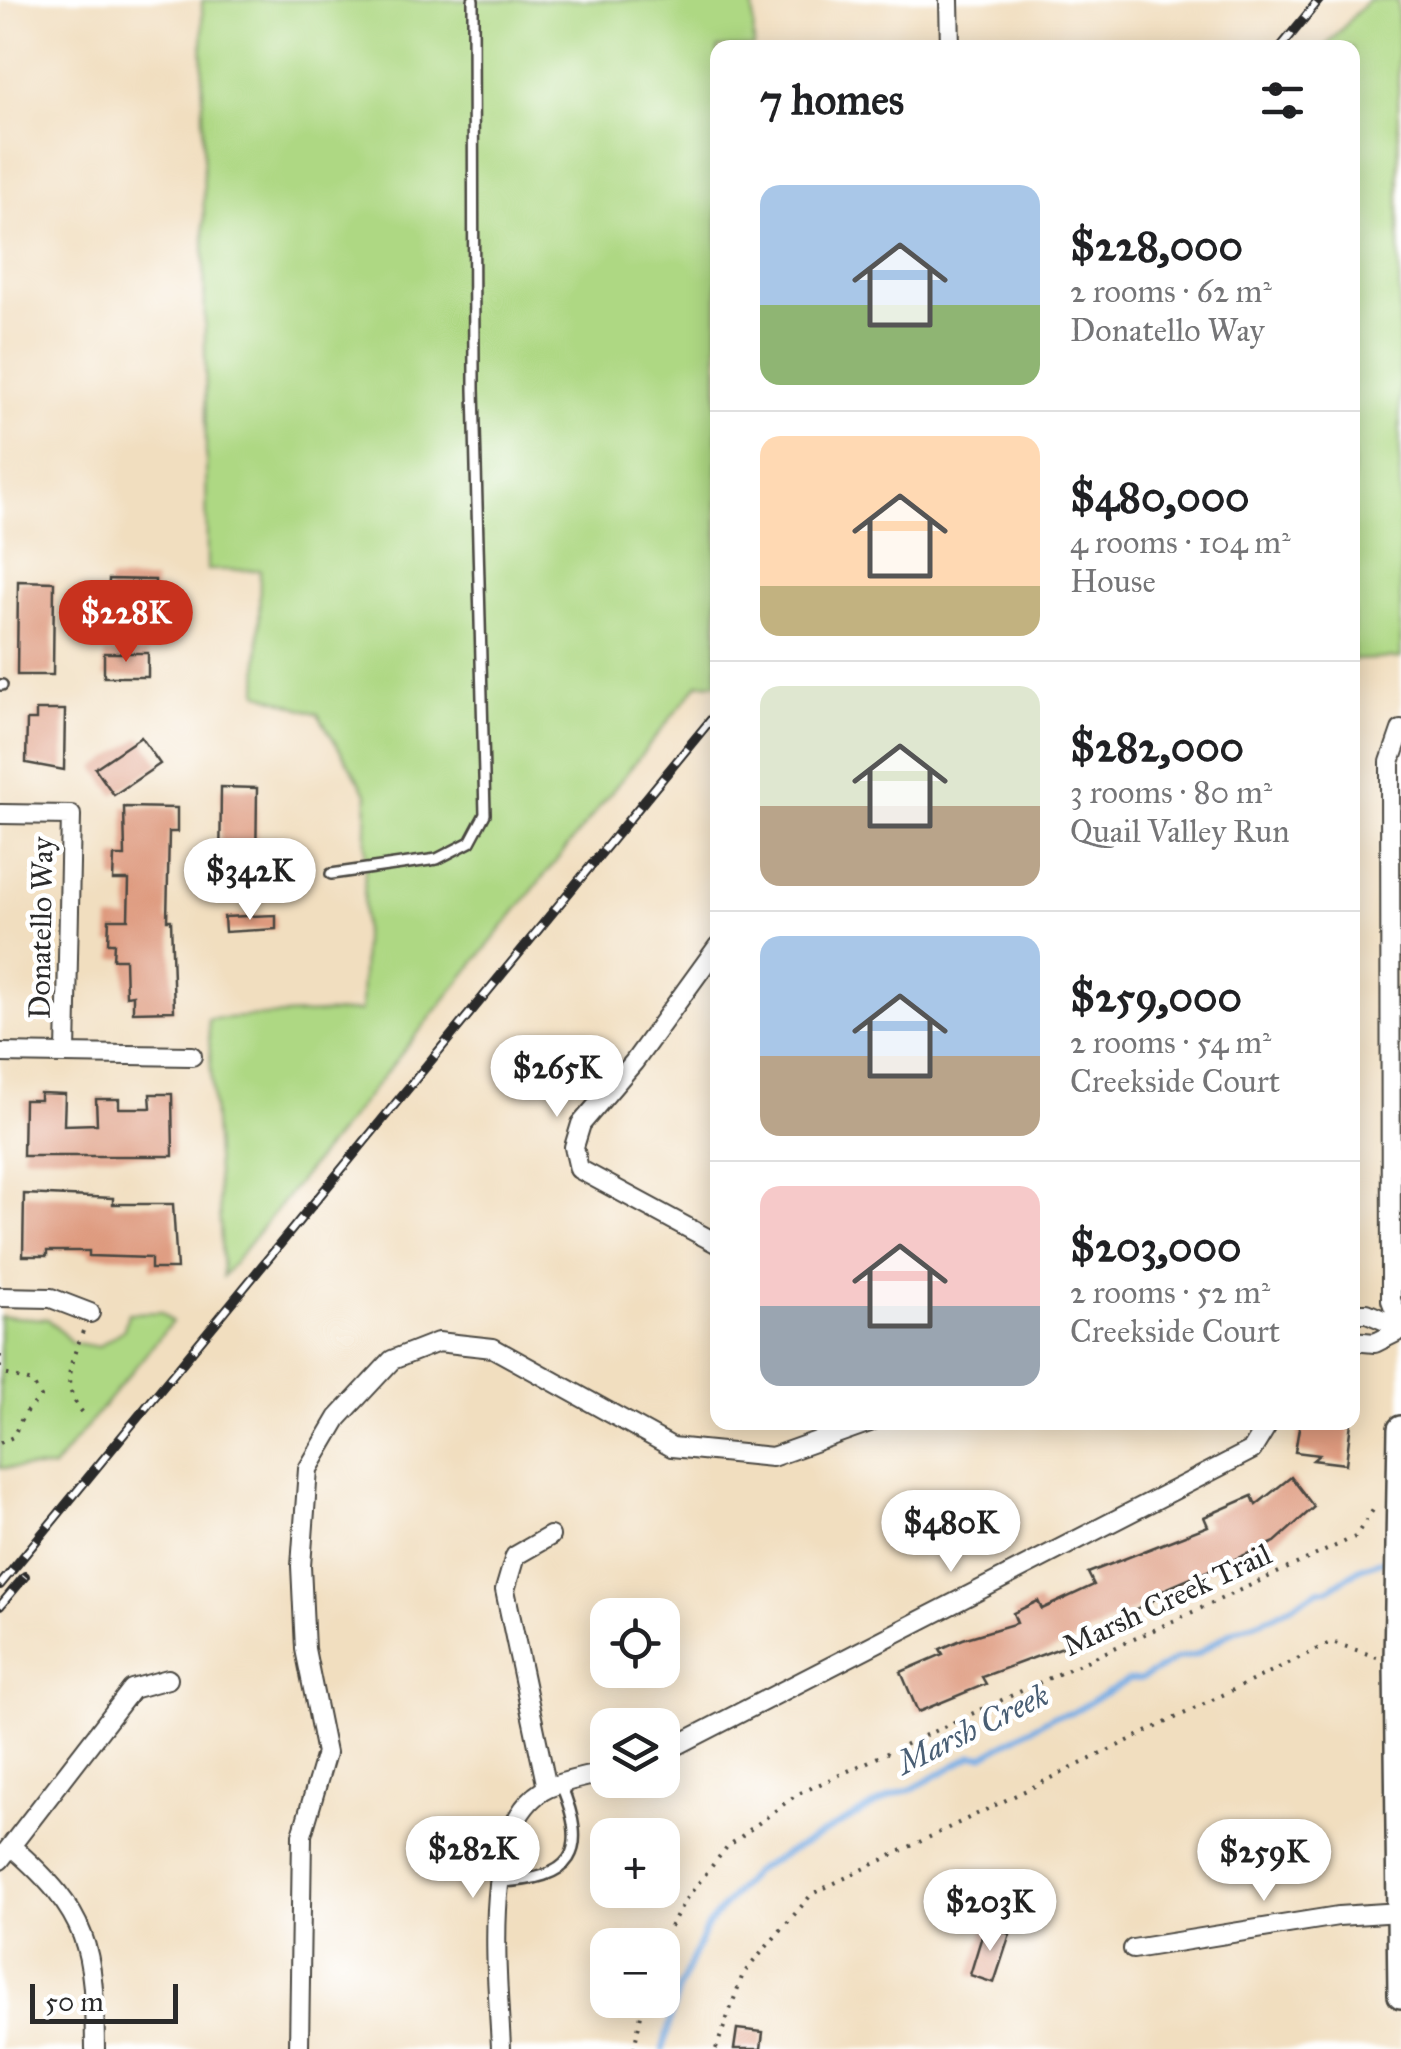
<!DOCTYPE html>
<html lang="en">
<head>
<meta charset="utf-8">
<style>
  :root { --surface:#fff; --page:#f2f2f2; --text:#202124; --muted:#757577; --line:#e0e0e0; --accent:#c8321e }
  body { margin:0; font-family:"IM FELL Great Primer",serif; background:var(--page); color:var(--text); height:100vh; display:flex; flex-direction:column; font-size:38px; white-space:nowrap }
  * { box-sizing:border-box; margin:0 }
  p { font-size:32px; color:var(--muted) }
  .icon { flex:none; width:55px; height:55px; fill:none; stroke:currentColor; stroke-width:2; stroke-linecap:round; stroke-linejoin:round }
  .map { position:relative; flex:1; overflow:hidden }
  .sheet { position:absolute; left:710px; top:40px; width:650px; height:1390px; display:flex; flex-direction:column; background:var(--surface); border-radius:20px; box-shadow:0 5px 25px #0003 }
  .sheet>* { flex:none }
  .controls { position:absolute; left:590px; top:1598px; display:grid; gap:20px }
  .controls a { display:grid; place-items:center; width:90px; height:90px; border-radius:20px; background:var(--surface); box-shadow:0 5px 25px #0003; font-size:50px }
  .scale { position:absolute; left:30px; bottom:25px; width:148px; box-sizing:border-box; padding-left:10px; border:5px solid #2b2b2b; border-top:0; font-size:28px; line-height:35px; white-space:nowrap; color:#2b2b2b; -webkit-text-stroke:8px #fff; paint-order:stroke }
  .price { position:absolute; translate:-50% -85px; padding:0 22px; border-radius:35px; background:#fff; color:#222; font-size:32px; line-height:65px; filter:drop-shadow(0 2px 5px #0008) }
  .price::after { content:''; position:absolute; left:50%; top:60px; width:30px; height:22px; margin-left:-15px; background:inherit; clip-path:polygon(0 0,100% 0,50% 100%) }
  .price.active { background:var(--accent); color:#fff }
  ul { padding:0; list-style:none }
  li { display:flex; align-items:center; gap:30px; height:250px; padding:0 50px }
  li+li { border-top:2px solid var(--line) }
  li span { display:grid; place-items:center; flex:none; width:280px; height:200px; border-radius:20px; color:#555 }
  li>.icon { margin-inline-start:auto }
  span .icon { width:120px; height:120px; fill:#fffc; stroke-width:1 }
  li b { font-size:42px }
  h2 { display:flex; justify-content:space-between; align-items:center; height:120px; padding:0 50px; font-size:42px }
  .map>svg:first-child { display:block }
</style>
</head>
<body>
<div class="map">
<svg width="1401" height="2049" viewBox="0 0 1401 2049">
  <rect width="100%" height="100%" fill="#fff"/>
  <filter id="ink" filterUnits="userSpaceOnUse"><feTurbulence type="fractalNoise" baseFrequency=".01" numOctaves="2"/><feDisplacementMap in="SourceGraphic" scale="20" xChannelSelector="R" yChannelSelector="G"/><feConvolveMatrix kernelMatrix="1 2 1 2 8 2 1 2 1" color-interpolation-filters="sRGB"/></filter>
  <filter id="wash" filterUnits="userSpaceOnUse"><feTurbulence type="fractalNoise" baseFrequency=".0048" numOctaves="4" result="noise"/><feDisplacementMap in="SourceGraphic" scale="40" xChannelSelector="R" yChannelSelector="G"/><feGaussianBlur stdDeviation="2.25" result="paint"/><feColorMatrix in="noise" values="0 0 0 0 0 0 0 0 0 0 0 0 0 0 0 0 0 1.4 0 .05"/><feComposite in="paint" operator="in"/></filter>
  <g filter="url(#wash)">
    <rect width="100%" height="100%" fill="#f1debf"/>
    <path fill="#aed883" stroke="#6c8257" stroke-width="2.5" d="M 202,0 L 753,0 L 754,47 L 718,48 L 717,683 L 698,684 L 223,1276 L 208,1019 L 361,1011 L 367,794 L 318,714 L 258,693 L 260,570 L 207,570 Z
      M 1368,0 L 1398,0 L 1401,658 L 1353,660 L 1352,48 L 1325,47 Z
      M 161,1312 L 172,1322 L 53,1468 L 0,1468 L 0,1316 L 48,1319 L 71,1342 L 98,1347 L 124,1329 L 128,1313 Z"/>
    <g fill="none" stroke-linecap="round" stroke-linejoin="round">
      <path stroke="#75aae2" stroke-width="6" d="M 663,2049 L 678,1991 L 707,1926 L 754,1871 L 891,1796 L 914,1788 L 972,1756 L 983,1756 L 1053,1716 L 1071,1713 L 1129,1680 L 1140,1680 L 1178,1658 L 1196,1655 L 1229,1633 L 1275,1615 L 1319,1590 L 1328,1590 L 1360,1568 L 1393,1557"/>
    </g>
    <g id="blocks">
      <path fill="#de9a7e" d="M 109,579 L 155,580 L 155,615 L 108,615 Z
        M 18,581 L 54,582 L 53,675 L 17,675 Z
        M 104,653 L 148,653 L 148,677 L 104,677 Z
        M 36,710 L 65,710 L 64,770 L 26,763 L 27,720 L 36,720 Z
        M 141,737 L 160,764 L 114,795 L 95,768 Z
        M 221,787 L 257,788 L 256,874 L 220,873 Z
        M 124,807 L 177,808 L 177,832 L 169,832 L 167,920 L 171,920 L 174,1011 L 133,1012 L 133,995 L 126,996 L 125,959 L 113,959 L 114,943 L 108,943 L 109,919 L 128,919 L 129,880 L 113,880 L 114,856 L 125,856 Z
        M 276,915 L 276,929 L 225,932 L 224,917 Z
        M 40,1093 L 65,1094 L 64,1125 L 97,1124 L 96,1099 L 119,1099 L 119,1108 L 151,1108 L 150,1094 L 172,1094 L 173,1156 L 23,1156 L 24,1100 L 40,1100 Z
        M 24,1194 L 113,1198 L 113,1204 L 173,1204 L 177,1269 L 151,1269 L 151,1258 L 89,1256 L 89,1251 L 47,1251 L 47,1256 L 23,1256 Z
        M 1300,1422 L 1351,1422 L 1346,1464 L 1313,1460 L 1319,1455 L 1295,1452 Z
        M 1291,1477 L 1314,1507 L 1275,1542 L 1161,1591 L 1163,1595 L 1060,1648 L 982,1677 L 986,1684 L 918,1712 L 901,1672 L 943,1654 L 940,1649 L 963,1639 L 1017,1623 L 1013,1613 L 1038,1601 L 1042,1609 L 1094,1585 L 1088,1573 L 1208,1526 L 1204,1517 L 1252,1496 L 1256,1505 Z
        M 985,1926 L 1010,1934 L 994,1983 L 970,1975 Z
        M 737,2029 L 763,2032 L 761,2049 L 734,2049 Z"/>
    </g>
  </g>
  <g filter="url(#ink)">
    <use href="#blocks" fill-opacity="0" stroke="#494641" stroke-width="2.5"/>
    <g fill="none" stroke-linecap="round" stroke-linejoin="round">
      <g stroke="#494641" stroke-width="14">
        <path id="lane" d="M 0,685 L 2,685
          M 331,874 L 437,859 L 470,842 L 485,814 L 474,389 L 473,0
          M 499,1882 C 573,1879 590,1854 561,1785"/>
      </g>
      <g stroke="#494641" stroke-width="22">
        <path id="street" d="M 949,0 L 950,48
          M 1401,730 L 1390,762 L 1391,1300 L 1401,1326
          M 0,814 L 71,815 L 66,1053
          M 718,946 L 634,1062 L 581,1124 L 574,1147 L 579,1169 L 718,1244
          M 0,1053 L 192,1056
          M 0,1297 L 51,1298 L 90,1313
          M 1352,1313 L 1367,1313 L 1401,1328
          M 1352,1341 L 1375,1343 L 1401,1330
          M 662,1753 L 1252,1450 L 1269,1422
          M 547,1788 L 505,1590 L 515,1556 L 550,1536
          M 11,1846 C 90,1915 94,1947 95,2049
          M 0,1860 L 132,1689 L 168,1679
          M 1133,1949 L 1338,1916 L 1401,1912
          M 299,2049 L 302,1835 L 326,1753 L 305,1649 L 301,1566 L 308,1469 L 338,1418 L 392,1360 L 438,1342 L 493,1348 L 672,1447 L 772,1457 L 870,1422
          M 501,2049 C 499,1985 477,1821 548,1788 C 566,1780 589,1777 608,1771"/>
      </g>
      <g stroke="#494641" stroke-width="30">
        <path id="secondary" d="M 1401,1429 L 1397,1663 L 1401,1995"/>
      </g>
      <path stroke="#494641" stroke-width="4" stroke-dasharray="2.5 8" stroke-linecap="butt" d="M 83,1331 C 71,1363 59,1384 83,1413
        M 0,1355 L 0,1374
        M 0,1443 L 13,1437 L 24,1414 L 41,1397 L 32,1382 L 1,1373
        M 660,1945 L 685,1900 L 727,1847 L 796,1795 L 1355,1537 L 1377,1504
        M 634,2049 L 644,2000
        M 716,2049 L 743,1974 L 812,1894 L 1332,1642 L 1377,1657"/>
      <use href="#lane" stroke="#fff" stroke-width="9"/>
      <use href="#street" stroke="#fff" stroke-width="18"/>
      <use href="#secondary" stroke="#fff" stroke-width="25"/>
      <g stroke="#2b2b2b" stroke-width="10">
        <path id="rail" d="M 1280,48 L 1319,0
          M 0,1585 L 718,711
          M 0,1606 L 25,1576"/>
      </g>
      <use href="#rail" stroke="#fff" stroke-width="6" stroke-dasharray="19" stroke-linecap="butt"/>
    </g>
  </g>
  <g text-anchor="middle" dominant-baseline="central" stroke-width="9" stroke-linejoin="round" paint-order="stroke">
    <g font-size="30" fill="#2b2b2b" stroke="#fff">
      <text transform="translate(41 928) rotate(-89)">Donatello Way</text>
      <text transform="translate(1167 1600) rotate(-25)">Marsh Creek Trail</text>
    </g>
    <g font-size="32" font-style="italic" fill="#495e74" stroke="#fff">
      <text transform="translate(973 1729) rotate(-26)">Marsh Creek</text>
    </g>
  </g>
</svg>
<div class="controls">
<a><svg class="icon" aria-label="locate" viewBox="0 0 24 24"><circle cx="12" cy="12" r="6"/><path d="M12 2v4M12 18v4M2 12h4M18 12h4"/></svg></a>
<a><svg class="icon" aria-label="layers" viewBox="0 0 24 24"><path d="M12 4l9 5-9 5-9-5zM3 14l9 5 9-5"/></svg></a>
<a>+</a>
<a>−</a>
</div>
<div class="scale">50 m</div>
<b class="price active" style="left:126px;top:665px">$228K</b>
<b class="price" style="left:250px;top:923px">$342K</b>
<b class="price" style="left:557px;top:1120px">$265K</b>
<b class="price" style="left:951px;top:1575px">$480K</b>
<b class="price" style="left:473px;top:1901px">$282K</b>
<b class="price" style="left:1264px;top:1904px">$259K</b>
<b class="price" style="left:990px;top:1954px">$203K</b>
<section class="sheet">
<h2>7 homes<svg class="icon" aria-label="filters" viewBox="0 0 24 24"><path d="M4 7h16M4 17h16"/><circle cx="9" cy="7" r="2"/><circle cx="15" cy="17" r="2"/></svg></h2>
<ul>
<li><span style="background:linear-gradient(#a9c7e8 60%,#8fb573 0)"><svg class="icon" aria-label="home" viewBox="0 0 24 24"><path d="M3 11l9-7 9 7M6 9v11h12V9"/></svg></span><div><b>$228,000</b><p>2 rooms · 62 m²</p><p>Donatello Way</p></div></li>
<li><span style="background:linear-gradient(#ffd9b3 75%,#c2b280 0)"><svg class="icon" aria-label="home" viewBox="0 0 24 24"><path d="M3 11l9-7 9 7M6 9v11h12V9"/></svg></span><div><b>$480,000</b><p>4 rooms · 104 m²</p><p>House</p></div></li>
<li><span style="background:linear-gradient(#dfe7d0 60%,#b9a48a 0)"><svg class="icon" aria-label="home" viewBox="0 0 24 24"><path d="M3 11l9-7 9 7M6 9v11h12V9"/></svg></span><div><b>$282,000</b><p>3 rooms · 80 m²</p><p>Quail Valley Run</p></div></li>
<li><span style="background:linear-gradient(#a9c7e8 60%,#b9a48a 0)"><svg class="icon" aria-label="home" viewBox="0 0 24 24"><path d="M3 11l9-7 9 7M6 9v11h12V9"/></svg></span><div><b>$259,000</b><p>2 rooms · 54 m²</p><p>Creekside Court</p></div></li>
<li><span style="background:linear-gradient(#f6c9c9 60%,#9aa5b1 0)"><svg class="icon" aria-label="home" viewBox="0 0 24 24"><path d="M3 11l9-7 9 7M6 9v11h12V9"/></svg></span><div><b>$203,000</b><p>2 rooms · 52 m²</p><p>Creekside Court</p></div></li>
</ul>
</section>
</div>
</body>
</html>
